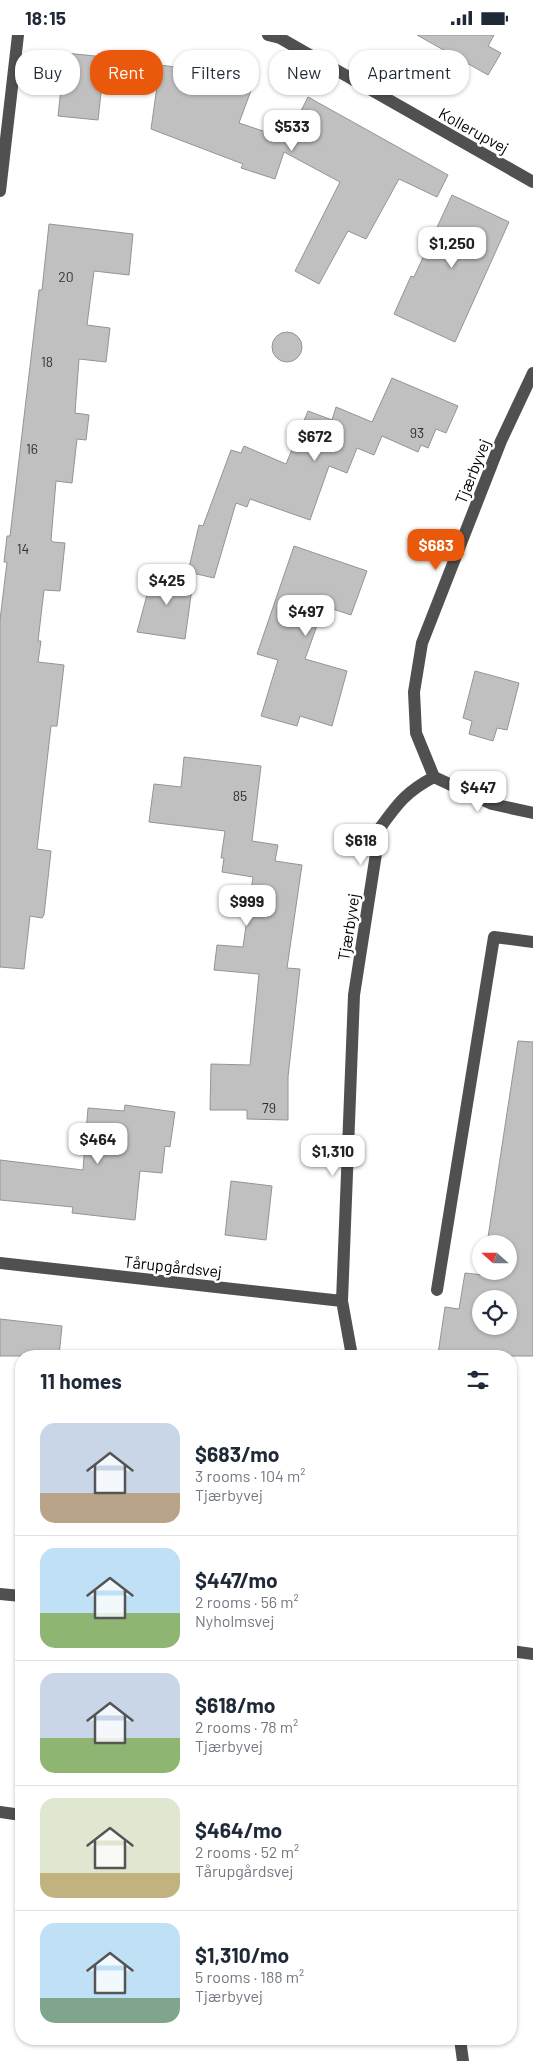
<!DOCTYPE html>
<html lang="en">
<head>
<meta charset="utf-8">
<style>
  :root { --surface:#fff; --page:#f2f2f3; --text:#1f2937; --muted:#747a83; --line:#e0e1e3; --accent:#ea580c }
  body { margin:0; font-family:Barlow,sans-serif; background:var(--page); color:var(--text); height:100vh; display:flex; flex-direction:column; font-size:19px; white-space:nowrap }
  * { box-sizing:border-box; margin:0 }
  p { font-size:16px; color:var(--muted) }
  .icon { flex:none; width:28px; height:28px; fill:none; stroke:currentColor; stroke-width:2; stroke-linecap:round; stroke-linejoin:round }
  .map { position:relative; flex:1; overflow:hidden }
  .side { position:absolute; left:15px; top:1315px; width:502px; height:695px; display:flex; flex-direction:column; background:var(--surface); border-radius:20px; box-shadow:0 1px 4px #0004 }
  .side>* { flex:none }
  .top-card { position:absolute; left:15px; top:15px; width:504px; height:45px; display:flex; gap:10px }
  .needle { width:32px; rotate:291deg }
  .controls { position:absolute; left:472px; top:1200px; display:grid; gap:10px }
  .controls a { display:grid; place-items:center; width:45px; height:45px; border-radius:50%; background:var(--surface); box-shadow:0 1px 4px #0004; font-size:25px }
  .price { position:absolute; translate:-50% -42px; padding:0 11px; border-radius:10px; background:#fff; color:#222; font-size:16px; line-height:32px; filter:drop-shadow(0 1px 2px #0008) }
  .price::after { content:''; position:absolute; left:50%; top:30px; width:15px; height:11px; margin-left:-8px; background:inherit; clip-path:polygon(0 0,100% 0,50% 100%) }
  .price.active { background:var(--accent); color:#fff }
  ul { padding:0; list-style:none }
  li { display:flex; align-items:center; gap:15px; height:125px; padding:0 25px }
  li+li { border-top:1px solid var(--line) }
  li span { display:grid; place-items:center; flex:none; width:140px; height:100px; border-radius:15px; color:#555 }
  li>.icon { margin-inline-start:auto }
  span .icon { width:60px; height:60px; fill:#fffc; stroke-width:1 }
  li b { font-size:21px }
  h2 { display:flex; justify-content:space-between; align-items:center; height:60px; padding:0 25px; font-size:21px }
  .chip { padding:0 18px; border-radius:20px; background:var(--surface); box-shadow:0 1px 4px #0004; font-size:18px; line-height:45px }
  .chip.active { background:var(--accent); color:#fff }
  .status { display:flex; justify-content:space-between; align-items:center; height:35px; padding:0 25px; background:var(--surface); direction:ltr }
  .status svg { height:14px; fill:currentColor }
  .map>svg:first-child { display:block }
</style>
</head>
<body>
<div class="status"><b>18:15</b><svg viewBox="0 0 49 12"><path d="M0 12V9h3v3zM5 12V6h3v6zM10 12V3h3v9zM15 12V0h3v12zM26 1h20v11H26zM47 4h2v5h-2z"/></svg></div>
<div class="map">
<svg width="533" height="2026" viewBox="0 0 533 2026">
  <rect width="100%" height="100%" fill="#fff"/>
  <path fill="#c0c0c0" stroke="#949494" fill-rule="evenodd" d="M 417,0 L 494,0 L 488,11 L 501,18 L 488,40 Z
    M 65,18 L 105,22 L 98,85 L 58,81 Z
    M 160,30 L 228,39 L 231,33 L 256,42 L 239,88 L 287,104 L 308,62 L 448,140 L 437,162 L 399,144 L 366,204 L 348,196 L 319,249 L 295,236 L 340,147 L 284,117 L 275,144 L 241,133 L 243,129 L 151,94 Z
    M 452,160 L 509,187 L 455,307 L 394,279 L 411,241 L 414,242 Z
    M 49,189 L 133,199 L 129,240 L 94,236 L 87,290 L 110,293 L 106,327 L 79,324 L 75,378 L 89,380 L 86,405 L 77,404 L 72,448 L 56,446 L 51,505 L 53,507 L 65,508 L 60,556 L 44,555 L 38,606 L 41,606 L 38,627 L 64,630 L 57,691 L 51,691 L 37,814 L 51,816 L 44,880 L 42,883 L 30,881 L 24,934 L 0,932 L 0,585 L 7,527 L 4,527 L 7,501 L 10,501 L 39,255 L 42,255 Z
    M272 312a15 15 0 1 1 30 0a15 15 0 1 1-30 0Z
    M 392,343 L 458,371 L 446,398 L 436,394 L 428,413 L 421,410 L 418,417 L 382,401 L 374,420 L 357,413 L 347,438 L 329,431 L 310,485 L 250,464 L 247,472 L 236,468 L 214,543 L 188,537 L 199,490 L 203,491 L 231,415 L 241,418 L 244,411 L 286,429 L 308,376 L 332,385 L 336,372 L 372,387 Z
    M 294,511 L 367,536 L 351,580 L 324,571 L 305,624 L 347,636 L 332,691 L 300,681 L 297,691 L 261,681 L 278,625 L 257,619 Z
    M 154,534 L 193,546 L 185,604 L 137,597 Z
    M 475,636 L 519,648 L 507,695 L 497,693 L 493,706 L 469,699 L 472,686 L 463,683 Z
    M 184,722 L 261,731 L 252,806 L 278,810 L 275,826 L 302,830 L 287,933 L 300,934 L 288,1042 L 288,1085 L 247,1084 L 247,1075 L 210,1075 L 211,1029 L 250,1030 L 259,939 L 214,935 L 217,910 L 243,912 L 253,842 L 222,837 L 224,823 L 221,823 L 225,796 L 149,787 L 154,749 L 181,752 Z
    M 518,1006 L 533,1007 L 533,1321 L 455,1321 L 438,1319 L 445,1272 L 459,1274 L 465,1238 L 483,1240 L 483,1236 L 509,1236 L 509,1209 L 487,1209 ZM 481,1264 L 509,1264 L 509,1291 L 481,1291 Z
    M 125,1070 L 175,1077 L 170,1112 L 165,1111 L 162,1138 L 140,1136 L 135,1185 L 72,1178 L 73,1172 L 0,1165 L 0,1125 L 83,1135 L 88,1073 L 124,1076 Z
    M 231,1146 L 272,1151 L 266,1205 L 225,1200 Z
    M 0,1284 L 62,1291 L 59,1321 L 0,1321 Z"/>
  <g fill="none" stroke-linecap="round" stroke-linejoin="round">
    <path stroke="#505050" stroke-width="12" d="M 268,0 L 280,3 L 533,147
      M 0,156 L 18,0
      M 434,742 L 416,698 L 414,657 L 422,608 L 501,406 L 533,338
      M 434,742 L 492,769 L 533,778
      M 0,1228 L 342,1266
      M 437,1255 L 494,902 L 533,907
      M 352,1321 L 342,1266 L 354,960 L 380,793 C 398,768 407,756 434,742
      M 0,1559 L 21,1561
      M 511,1616 L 533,1619
      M 0,1777 L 21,1780
      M 460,2004 L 463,2026"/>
  </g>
  <g text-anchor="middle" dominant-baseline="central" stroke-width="5" stroke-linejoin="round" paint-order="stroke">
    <g font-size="14" fill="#303030">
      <text x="66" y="241">20</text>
      <text x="47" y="326">18</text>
      <text x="417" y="397">93</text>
      <text x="32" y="413">16</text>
      <text x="23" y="513">14</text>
      <text x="240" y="760">85</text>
      <text x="269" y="1072">79</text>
    </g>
    <g font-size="16" fill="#000" stroke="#fff">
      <text transform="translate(474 95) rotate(29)">Kollerupvej</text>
      <text transform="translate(472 436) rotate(-68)">Tjærbyvej</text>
      <text transform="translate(348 892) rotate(-81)">Tjærbyvej</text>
      <text transform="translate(173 1231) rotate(6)">Tårupgårdsvej</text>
    </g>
  </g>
</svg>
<div class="controls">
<a><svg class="needle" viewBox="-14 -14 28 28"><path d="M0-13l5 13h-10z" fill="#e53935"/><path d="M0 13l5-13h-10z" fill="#747a83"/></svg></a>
<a><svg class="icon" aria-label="locate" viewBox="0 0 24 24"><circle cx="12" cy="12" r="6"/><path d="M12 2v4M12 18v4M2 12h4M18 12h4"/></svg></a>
</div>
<b class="price" style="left:292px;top:117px">$533</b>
<b class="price" style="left:452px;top:234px">$1,250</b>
<b class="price" style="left:315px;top:427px">$672</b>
<b class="price active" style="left:436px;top:536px">$683</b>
<b class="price" style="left:167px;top:571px">$425</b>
<b class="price" style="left:306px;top:602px">$497</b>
<b class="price" style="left:478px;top:778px">$447</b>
<b class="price" style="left:361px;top:831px">$618</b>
<b class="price" style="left:247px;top:892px">$999</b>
<b class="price" style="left:98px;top:1130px">$464</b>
<b class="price" style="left:333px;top:1142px">$1,310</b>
<div class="top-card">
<a class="chip">Buy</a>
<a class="chip active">Rent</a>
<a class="chip">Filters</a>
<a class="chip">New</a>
<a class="chip">Apartment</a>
</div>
<section class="side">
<h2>11 homes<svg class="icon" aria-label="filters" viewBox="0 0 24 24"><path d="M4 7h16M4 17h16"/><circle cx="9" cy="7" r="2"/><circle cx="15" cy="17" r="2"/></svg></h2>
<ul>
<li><span style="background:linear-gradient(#c9d6e8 70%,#b9a48a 0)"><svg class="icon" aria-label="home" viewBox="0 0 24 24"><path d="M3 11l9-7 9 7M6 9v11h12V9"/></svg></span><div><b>$683/mo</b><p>3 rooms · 104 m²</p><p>Tjærbyvej</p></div></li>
<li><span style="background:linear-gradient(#bfe0f5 65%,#8fb573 0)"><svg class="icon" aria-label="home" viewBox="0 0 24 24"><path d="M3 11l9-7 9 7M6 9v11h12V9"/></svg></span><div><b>$447/mo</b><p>2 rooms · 56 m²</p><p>Nyholmsvej</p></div></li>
<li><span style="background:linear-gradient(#c9d6e8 65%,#8fb573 0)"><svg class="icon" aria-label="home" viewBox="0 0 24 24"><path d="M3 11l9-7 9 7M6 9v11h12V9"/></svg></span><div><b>$618/mo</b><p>2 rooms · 78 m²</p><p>Tjærbyvej</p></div></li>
<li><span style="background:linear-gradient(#dfe7d0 75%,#c2b280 0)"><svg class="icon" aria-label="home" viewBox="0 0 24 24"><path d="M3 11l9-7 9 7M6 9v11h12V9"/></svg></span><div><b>$464/mo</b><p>2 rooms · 52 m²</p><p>Tårupgårdsvej</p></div></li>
<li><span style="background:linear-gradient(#bfe0f5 75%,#7fa58c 0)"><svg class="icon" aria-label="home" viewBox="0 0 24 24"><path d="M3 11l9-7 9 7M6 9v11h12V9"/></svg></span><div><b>$1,310/mo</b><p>5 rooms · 188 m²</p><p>Tjærbyvej</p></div></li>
</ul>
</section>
</div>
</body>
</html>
